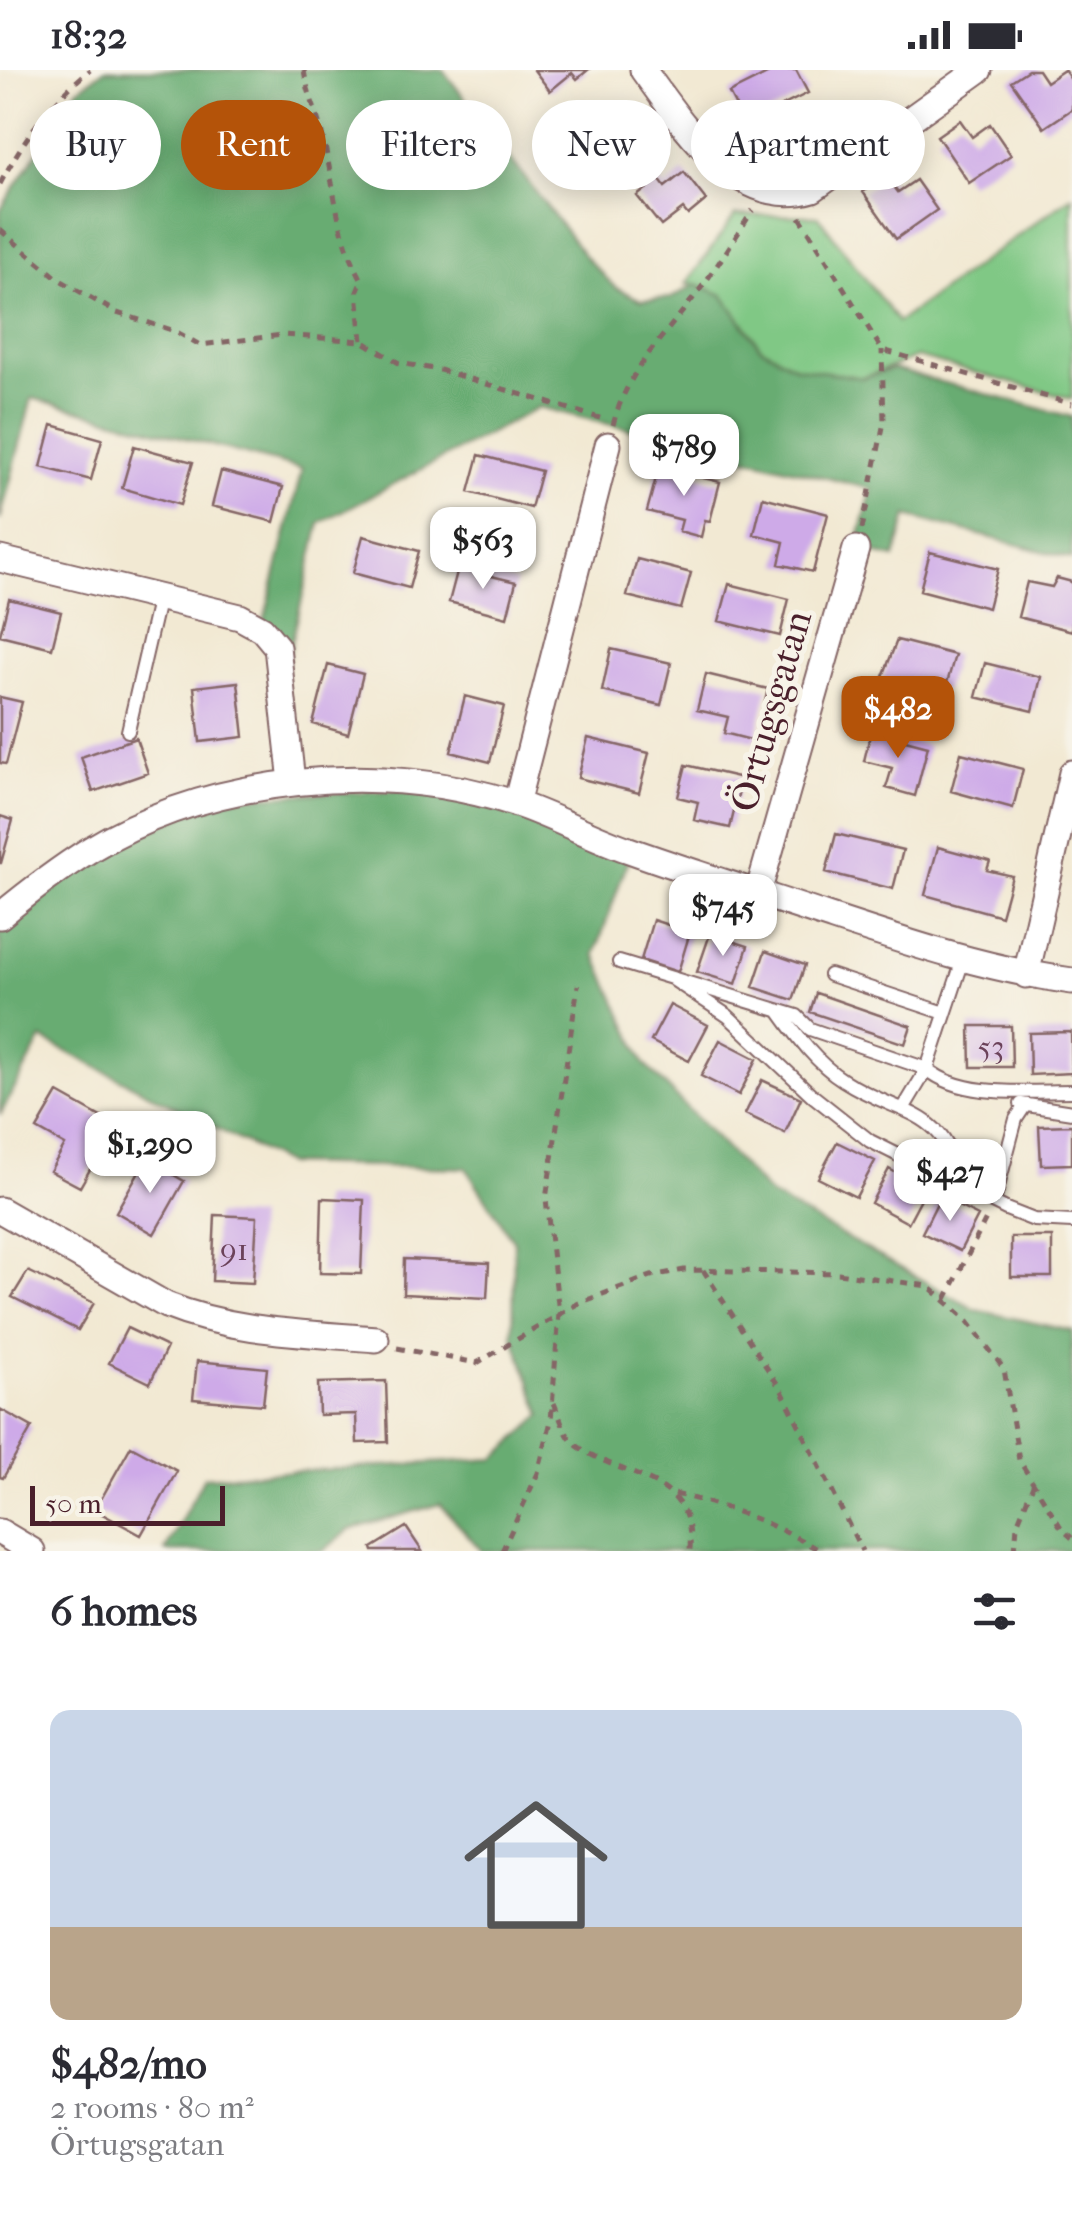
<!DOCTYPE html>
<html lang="en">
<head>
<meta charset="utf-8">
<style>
  :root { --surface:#fff; --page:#f7f7f7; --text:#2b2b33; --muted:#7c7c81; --line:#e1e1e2; --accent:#b45309 }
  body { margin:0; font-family:"IM FELL French Canon",serif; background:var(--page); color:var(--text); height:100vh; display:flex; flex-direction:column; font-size:38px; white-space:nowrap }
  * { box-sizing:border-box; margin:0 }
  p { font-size:32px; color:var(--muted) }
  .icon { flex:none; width:55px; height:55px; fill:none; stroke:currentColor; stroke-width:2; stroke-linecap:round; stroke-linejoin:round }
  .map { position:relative; height:1481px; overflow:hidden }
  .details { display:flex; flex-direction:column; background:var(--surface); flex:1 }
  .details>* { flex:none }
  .banner { position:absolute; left:30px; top:30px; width:1012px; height:90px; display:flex; gap:20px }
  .scale { position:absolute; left:30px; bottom:25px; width:195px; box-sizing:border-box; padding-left:10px; border:5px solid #4a1f2b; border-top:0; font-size:28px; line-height:35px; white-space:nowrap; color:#4a1f2b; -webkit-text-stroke:8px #f7f3e8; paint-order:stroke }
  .price { position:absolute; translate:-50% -85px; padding:0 22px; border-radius:20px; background:#fff; color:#222; font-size:32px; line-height:65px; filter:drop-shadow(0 2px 5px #0008) }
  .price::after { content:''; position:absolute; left:50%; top:60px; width:30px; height:22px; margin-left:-15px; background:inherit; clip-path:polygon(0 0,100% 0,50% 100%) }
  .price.active { background:var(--accent); color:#fff }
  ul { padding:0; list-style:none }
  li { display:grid; align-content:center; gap:20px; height:530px; padding:0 50px }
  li+li { border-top:2px solid var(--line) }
  li span { display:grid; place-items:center; height:310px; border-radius:20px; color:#555 }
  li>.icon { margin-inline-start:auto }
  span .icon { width:180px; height:180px; fill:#fffc; stroke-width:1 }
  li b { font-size:42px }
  h2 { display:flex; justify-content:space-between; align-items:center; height:120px; padding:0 50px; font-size:42px }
  .pill { padding:0 35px; border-radius:45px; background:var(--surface); box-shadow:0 5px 25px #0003; font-size:35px; line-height:90px }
  .pill.active { background:var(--accent); color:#fff }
  .status { display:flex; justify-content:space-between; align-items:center; height:70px; padding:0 50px; background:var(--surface); direction:ltr }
  .status svg { height:28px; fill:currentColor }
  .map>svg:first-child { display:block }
</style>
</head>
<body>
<div class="status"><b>18:32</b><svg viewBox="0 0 49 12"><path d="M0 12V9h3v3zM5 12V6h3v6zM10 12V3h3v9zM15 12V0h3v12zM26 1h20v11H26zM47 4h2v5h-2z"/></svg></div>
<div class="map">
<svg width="1072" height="1481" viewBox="0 0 1072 1481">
  <rect width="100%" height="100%" fill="#f7f3e8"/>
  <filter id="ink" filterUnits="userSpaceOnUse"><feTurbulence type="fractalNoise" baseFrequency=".01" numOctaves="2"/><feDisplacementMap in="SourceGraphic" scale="20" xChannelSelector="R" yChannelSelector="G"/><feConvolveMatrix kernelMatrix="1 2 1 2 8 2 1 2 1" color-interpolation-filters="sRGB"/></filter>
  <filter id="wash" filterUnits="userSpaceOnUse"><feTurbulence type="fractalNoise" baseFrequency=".0048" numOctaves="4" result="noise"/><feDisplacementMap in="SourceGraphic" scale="40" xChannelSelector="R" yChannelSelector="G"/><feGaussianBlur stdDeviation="2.25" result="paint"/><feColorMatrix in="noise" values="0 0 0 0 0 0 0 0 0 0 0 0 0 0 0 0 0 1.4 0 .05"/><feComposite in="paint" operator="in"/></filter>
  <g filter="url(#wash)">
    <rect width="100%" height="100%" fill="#f2e9d3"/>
    <path fill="#80c885" stroke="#657458" stroke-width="2.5" d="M 1072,126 L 1072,329 L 917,287 L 862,308 L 796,297 L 760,277 L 745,254 L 696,214 L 686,214 L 735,145 L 818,146 L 898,252 Z"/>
    <path fill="#68ac72" stroke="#59664e" stroke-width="2.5" d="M 104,0 L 443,0 L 587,189 L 616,218 L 641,230 L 671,228 L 696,214 L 723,225 L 760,277 L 796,297 L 862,308 L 893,299 L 1072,347 L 1072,489 L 907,446 L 895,488 L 856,479 L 872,419 L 539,337 L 320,453 L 283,610 L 262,559 L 302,399 L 32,328 L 0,450 L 0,140 L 77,20 Z
      M 448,718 L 631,781 L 595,884 L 644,993 L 770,1125 L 976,1240 L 1072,1261 L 1072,1481 L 482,1481 L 440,1434 L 349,1460 L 323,1481 L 165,1481 L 204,1407 L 495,1389 L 542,1345 L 513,1266 L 514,1172 L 466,1098 L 286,1094 L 42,969 L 0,1045 L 0,846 L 44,810 L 218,728 Z"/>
    <g id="blocks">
      <path fill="#ceaae8" d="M 534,0 L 588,0 L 577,9 L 572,3 L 550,21 Z
        M 775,0 L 796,0 L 808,23 L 745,54 L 729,23 Z
        M 1028,0 L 1038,0 L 1046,12 L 1064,0 L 1072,11 L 1072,39 L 1044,58 L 1011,11 Z
        M 633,37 L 655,65 L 636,80 L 632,74 L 609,91 L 586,61 L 608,44 L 614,52 Z
        M 960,50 L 972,67 L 990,54 L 1011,85 L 969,113 L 937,66 Z
        M 684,102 L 706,130 L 688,145 L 683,139 L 661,156 L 637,126 L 659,109 L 665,117 Z
        M 886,106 L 898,122 L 916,110 L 937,140 L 896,169 L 863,122 Z
        M 52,355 L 102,369 L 91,410 L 41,397 Z
        M 134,376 L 193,392 L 180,435 L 122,418 Z
        M 479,385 L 541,401 L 531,438 L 469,422 Z
        M 659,397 L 720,412 L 710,451 L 705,450 L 701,467 L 679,461 L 682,450 L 647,441 Z
        M 221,401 L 283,417 L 274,452 L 212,436 Z
        M 763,427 L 828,444 L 813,502 L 779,494 L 784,472 L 754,464 Z
        M 363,466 L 419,481 L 409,518 L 353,503 Z
        M 930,482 L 998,499 L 988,538 L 920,520 Z
        M 637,489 L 691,503 L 681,539 L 627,526 Z
        M 458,498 L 516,512 L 507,547 L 449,532 Z
        M 1057,508 L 1072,512 L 1072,561 L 1018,547 L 1027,512 L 1052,517 Z
        M 729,514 L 789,529 L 780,566 L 719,551 Z
        M 9,529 L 61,542 L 52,578 L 0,565 Z
        M 897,570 L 955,585 L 945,620 L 929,616 L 923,634 L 899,627 L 903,614 L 882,609 Z
        M 611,579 L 671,593 L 661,635 L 602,621 Z
        M 985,593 L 1041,607 L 1033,641 L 976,627 Z
        M 328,595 L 363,604 L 348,664 L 313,654 Z
        M 706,604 L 768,619 L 755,671 L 724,663 L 728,647 L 697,640 Z
        M 238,612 L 244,667 L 200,672 L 194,617 Z
        M 465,626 L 504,636 L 490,692 L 451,682 Z
        M 0,627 L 22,632 L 6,694 L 0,693 Z
        M 871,661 L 928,676 L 915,726 L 886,718 L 892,698 L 864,691 Z
        M 136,668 L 148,703 L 93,722 L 81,687 Z
        M 588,668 L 649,683 L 639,723 L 578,708 Z
        M 961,683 L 1023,699 L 1013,738 L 951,721 Z
        M 686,695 L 742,708 L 730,758 L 694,750 L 698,732 L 678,727 Z
        M 0,746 L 13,750 L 1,793 L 0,793 Z
        M 836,764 L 903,780 L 893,819 L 826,802 Z
        M 938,777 L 990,791 L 987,800 L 1012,806 L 1001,846 L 925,825 Z
        M 653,850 L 690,862 L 678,902 L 641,890 Z
        M 710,864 L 748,876 L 736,914 L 697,902 Z
        M 765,881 L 805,895 L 793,930 L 753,917 Z
        M 816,923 L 911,956 L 905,974 L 810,942 Z
        M 670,935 L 708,955 L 689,991 L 651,971 Z
        M 970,956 L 1011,956 L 1012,997 L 971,997 Z
        M 1071,962 L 1072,1003 L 1030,1005 L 1029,963 Z
        M 720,970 L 757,989 L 739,1025 L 701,1006 Z
        M 762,1010 L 801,1028 L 785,1063 L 745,1044 Z
        M 58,1023 L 115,1055 L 80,1117 L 50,1101 L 65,1075 L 37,1059 Z
        M 1072,1055 L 1072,1094 L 1041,1095 L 1039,1056 Z
        M 837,1072 L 875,1091 L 856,1127 L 818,1108 Z
        M 146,1089 L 184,1111 L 154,1164 L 116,1142 Z
        M 889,1099 L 926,1119 L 908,1153 L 871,1133 Z
        M 940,1127 L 978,1146 L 960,1181 L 922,1163 Z
        M 322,1128 L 364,1130 L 361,1204 L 320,1203 Z
        M 215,1145 L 257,1147 L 253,1213 L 212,1211 Z
        M 1011,1167 L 1052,1167 L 1052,1207 L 1011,1207 Z
        M 404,1189 L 489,1193 L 487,1228 L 403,1224 Z
        M 28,1201 L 94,1233 L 78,1260 L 12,1227 Z
        M 127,1258 L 167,1277 L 150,1313 L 109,1293 Z
        M 197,1291 L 267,1298 L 263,1335 L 193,1329 Z
        M 386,1311 L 388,1372 L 357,1373 L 356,1344 L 319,1345 L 318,1313 Z
        M 0,1339 L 32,1357 L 3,1408 L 0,1407 Z
        M 131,1376 L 177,1401 L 141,1465 L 95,1440 Z
        M 406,1457 L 422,1481 L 373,1481 L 372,1478 Z"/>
    </g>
  </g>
  <g filter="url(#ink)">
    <use href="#blocks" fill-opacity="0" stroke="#856666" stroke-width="2.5"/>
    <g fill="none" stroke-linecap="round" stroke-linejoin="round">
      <g stroke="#856666" stroke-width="16">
        <path id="lane" d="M 128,661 L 159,527
          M 619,892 L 797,946 L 810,959 L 927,999 L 963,890
          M 830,905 L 945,943
          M 674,910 L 728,946 L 813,1026 L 870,1071 L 1006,1139 L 1034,1150 L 1072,1152
          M 779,941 C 797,966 816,993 843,1010 C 905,1050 943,1033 963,1118
          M 1021,1034 L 1072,1042
          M 903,1039 L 927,999 C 963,1029 1027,1021 1072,1021
          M 994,1132 L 1016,1049 L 1024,1037"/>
      </g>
      <g stroke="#856666" stroke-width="29">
        <path id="street" d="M 643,0 C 682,53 737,142 813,119 L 979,0
          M 0,489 L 240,547 L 262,559 L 277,577 L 292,712
          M 516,734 L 608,375
          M 758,823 L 856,479
          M 0,846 C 29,822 59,799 91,779 C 214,705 382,690 517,734 C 555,747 591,767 629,780 C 693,803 759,823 824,845 C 906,872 986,899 1072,911
          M 1026,905 L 1072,703
          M 0,1140 L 166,1235 C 233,1262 304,1263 376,1269
          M 0,1462 L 32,1481"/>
      </g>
      <path stroke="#856666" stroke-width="5" stroke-dasharray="8 8" stroke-linecap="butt" d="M 304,0 C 307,21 316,40 321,60 C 336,117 333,156 362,210 L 357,222 L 362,271
        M 0,114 C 24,68 49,33 90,0
        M 800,147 L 882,280 L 1072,334
        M 0,160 L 60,210 L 117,243 L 175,261 L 200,275 L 283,265 L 362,271 L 399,293 L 440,300 L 603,349
        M 613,355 C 627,302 658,273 691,231 C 714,202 733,171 753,140
        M 862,459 L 884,352 L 882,280
        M 703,1200 L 782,1321 L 862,1481
        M 946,1229 L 987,1147
        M 397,1278 L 477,1293 L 579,1233 L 651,1206 L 684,1200 L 838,1203 L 928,1216 L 967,1250 L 1004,1299 L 1019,1390 L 1062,1459 L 1072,1468
        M 554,1333 C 559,1344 565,1366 575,1374 C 621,1411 695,1401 690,1481
        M 675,1424 C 727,1436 774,1453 820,1481
        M 502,1481 L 538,1403 L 551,1351 L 559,1243 L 546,1129 L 578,915
        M 1015,1481 L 1017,1454 L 1033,1415"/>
      <use href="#lane" stroke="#fff" stroke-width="12"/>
      <use href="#street" stroke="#fff" stroke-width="25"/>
    </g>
  </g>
  <g text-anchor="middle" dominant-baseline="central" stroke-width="10" stroke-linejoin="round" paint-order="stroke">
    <g font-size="32" fill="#6b425a">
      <text x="991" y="976">53</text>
      <text x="234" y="1179">91</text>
    </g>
    <g font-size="38" fill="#4a1f2b" stroke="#f7f3e8">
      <text transform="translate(771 641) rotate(-74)">Örtugsgatan</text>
    </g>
  </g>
</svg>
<div class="scale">50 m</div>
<b class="price" style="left:684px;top:429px">$789</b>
<b class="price" style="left:483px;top:522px">$563</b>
<b class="price active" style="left:898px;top:691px">$482</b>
<b class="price" style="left:723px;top:889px">$745</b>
<b class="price" style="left:150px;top:1126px">$1,290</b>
<b class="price" style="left:950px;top:1154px">$427</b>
<div class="banner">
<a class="pill">Buy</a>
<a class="pill active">Rent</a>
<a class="pill">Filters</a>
<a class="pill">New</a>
<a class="pill">Apartment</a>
</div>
</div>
<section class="details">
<h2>6 homes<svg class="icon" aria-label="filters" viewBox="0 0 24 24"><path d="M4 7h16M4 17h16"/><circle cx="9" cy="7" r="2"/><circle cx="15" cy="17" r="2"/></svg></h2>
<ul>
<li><span style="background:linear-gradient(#c9d6e8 70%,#b9a48a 0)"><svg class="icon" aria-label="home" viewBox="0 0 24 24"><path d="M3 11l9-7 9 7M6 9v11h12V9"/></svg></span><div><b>$482/mo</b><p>2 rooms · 80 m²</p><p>Örtugsgatan</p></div></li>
</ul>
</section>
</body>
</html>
